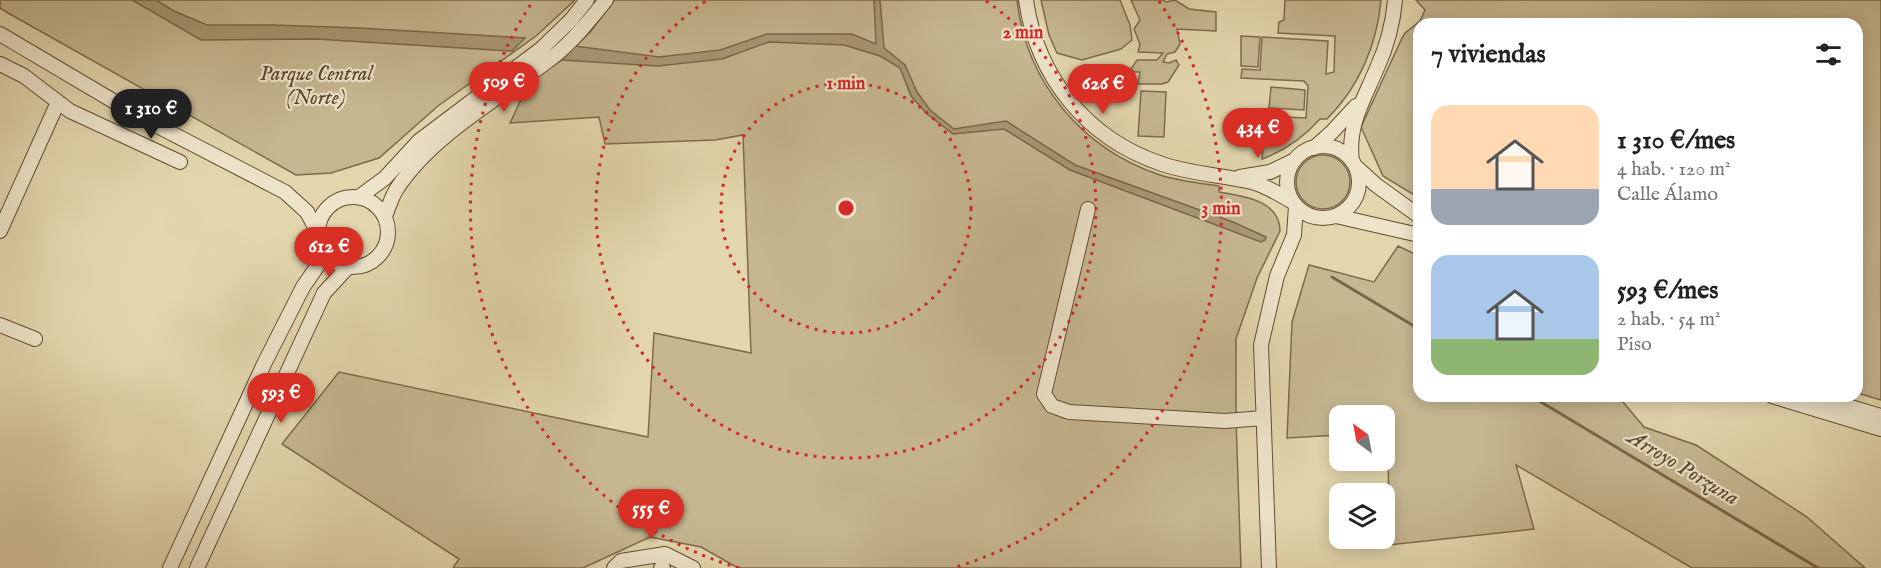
<!DOCTYPE html>
<html lang="es">
<head>
<meta charset="utf-8">
<style>
  :root { --surface:#fff; --page:#f6f6f6; --text:#222; --muted:#767676; --accent:#d93025 }
  body { margin:0; font-family:"IM FELL English",serif; background:var(--page); color:var(--text); height:100vh; display:flex; flex-direction:column; font-size:22px; white-space:nowrap }
  * { box-sizing:border-box; margin:0 }
  p { font-size:20px; color:var(--muted) }
  .icon { flex:none; width:33px; height:33px; fill:none; stroke:currentColor; stroke-width:2; stroke-linecap:round; stroke-linejoin:round }
  .map { position:relative; flex:1; overflow:hidden }
  .sheet { position:absolute; left:1413px; top:18px; width:450px; height:384px; display:flex; flex-direction:column; background:var(--surface); border-radius:18px; box-shadow:0 3px 15px #0003 }
  .sheet>* { flex:none }
  .needle { width:39px; rotate:328deg }
  .controls { position:absolute; left:1329px; top:405px; display:grid; gap:12px }
  .controls a { display:grid; place-items:center; width:66px; height:66px; border-radius:12px; background:var(--surface); box-shadow:0 3px 15px #0003; font-size:30px }
  .price { position:absolute; translate:-50% -51px; padding:0 14px; border-radius:21px; background:var(--accent); color:#fff; font-size:20px; line-height:39px; filter:drop-shadow(0 2px 3px #0008) }
  .price::after { content:''; position:absolute; left:50%; top:36px; width:18px; height:14px; margin-left:-9px; background:inherit; clip-path:polygon(0 0,100% 0,50% 100%) }
  .price.current { background:#222; color:#fff }
  ul { padding:0; list-style:none }
  li { display:flex; align-items:center; gap:18px; height:150px; padding:0 18px }
  li span { display:grid; place-items:center; flex:none; width:168px; height:120px; border-radius:18px; color:#555 }
  li>.icon { margin-inline-start:auto }
  span .icon { width:72px; height:72px; fill:#fffc; stroke-width:1 }
  li b { font-size:26px }
  h2 { display:flex; justify-content:space-between; align-items:center; height:72px; padding:0 18px; font-size:26px }
  .map>svg:first-child { display:block }
</style>
</head>
<body>
<div class="map">
<svg width="1881" height="568" viewBox="0 0 1881 568">
  <rect width="100%" height="100%" fill="#e3d6ad"/>
  <filter id="stains"><feTurbulence type="fractalNoise" baseFrequency=".00333" numOctaves="4"/><feColorMatrix values="0 0 0 0 .2 0 0 0 0 .09 0 0 0 0 .02 0 0 0 .5 -.17"/></filter>
  <radialGradient id="worn" r=".72"><stop offset=".6" stop-color="#630" stop-opacity="0"/><stop offset="1" stop-color="#630" stop-opacity=".3"/></radialGradient>
  <path fill="#c6b791" stroke="#7f6a4c" stroke-width="1.5" d="M 0,0 L 575,0 L 536,36 L 438,106 L 379,158 L 331,173 L 296,175 L 8,13 L 0,8 Z
    M 614,0 L 1017,0 C 1026,82 1082,149 1160,175 C 1179,181 1199,183 1219,186 L 1219,192 C 1243,196 1280,200 1280,231 L 1257,278 L 1236,339 L 1236,419 L 1241,568 L 738,568 L 701,547 L 650,537 L 583,568 L 453,568 L 459,559 L 282,444 L 339,372 L 648,437 L 654,333 L 751,353 L 743,135 L 715,140 L 605,144 L 599,117 L 510,123 L 530,81 L 562,60 L 591,31 Z
    M 1041,0 L 1120,0 L 1130,25 L 1132,40 L 1121,49 L 1082,60 L 1057,53 L 1049,35 Z
    M 1131,0 L 1163,0 L 1166,2 L 1175,0 L 1189,9 L 1216,12 L 1216,31 L 1177,29 L 1180,44 L 1175,52 L 1167,54 L 1163,62 L 1169,63 L 1176,60 L 1179,65 L 1168,82 L 1162,84 L 1138,84 L 1140,72 L 1134,72 L 1131,69 L 1137,60 L 1157,60 L 1163,53 L 1138,52 L 1140,44 L 1134,29 L 1140,20 Z
    M 1285,0 L 1381,0 C 1377,45 1359,87 1327,119 L 1320,119 C 1304,137 1284,151 1262,159 L 1265,116 L 1306,118 L 1308,86 L 1304,81 L 1241,78 L 1242,69 L 1260,70 L 1262,37 L 1328,41 L 1326,74 L 1334,72 L 1335,36 L 1278,33 L 1279,22 L 1284,20 Z
    M 1416,0 L 1881,0 L 1881,400 L 1857,393 L 1857,24 L 1419,24 L 1419,198 L 1383,176 L 1361,127 L 1402,38 L 1405,33 L 1420,21 L 1425,10 Z
    M 1241,36 L 1260,37 L 1258,67 L 1241,66 Z
    M 1271,87 L 1305,90 L 1304,110 L 1269,108 Z
    M 1141,91 L 1166,92 L 1164,137 L 1138,136 Z
    M 1237,124 L 1262,125 L 1262,139 L 1237,133 Z
    M1296 182a27 27 0 1 1 54 0a27 27 0 1 1-54 0Z
    M 1398,246 L 1419,256 L 1419,396 L 1618,396 L 1644,427 L 1696,445 L 1807,517 L 1865,568 L 1692,568 L 1516,465 L 1534,529 L 1389,545 L 1388,433 L 1385,432 L 1384,416 L 1340,416 L 1339,435 L 1287,438 L 1292,322 L 1309,265 L 1374,282 Z"/>
  <path fill="#a99775" stroke="#7c6749" stroke-width="1.5" d="M 132,0 L 156,0 L 174,11 L 207,25 L 272,25 L 360,28 L 525,38 L 512,51 L 316,39 L 201,40 Z
    M 874,0 L 880,0 L 884,48 L 905,65 L 917,92 L 930,110 L 954,129 L 1006,121 L 1075,165 L 1233,222 L 1266,237 L 1265,240 L 1261,242 L 1070,170 L 1004,129 L 953,134 L 926,113 L 911,96 L 900,68 L 880,56 L 844,45 L 769,42 L 722,59 L 658,66 L 562,60 L 575,46 L 659,57 L 720,50 L 767,34 L 852,34 L 876,44 Z"/>
  <g fill="none" stroke-linecap="round" stroke-linejoin="round">
    <path stroke="#7c6749" stroke-width="3" d="M 1332,277 L 1419,329
      M 1531,396 L 1818,568"/>
    <g stroke="#634c31" stroke-width="16">
      <path id="minor" d="M 1026,0 C 1037,77 1087,139 1162,164 C 1191,174 1222,175 1252,182 C 1267,186 1280,195 1293,202
        M 0,34 L 142,118 L 285,192 L 307,212 L 317,231
        M 0,64 L 24,76 L 70,111 L 180,162
        M1287 182a36 36 0 1 1 72 0a36 36 0 1 1-72 0Z
        M 1314,148 L 1332,132 L 1356,106
        M 1352,161 C 1347,126 1364,99 1377,68 C 1387,46 1393,24 1395,0
        M 1355,166 L 1376,185 L 1419,216
        M 1240,177 L 1270,172 L 1295,160
        M318 232a35 35 0 1 1 70 0a35 35 0 1 1-70 0Z
        M 359,197 L 385,178 L 419,141 L 541,49 L 571,20 L 587,0
        M 1088,209 L 1044,394 L 1052,406 L 1069,412 L 1225,421 L 1263,418
        M 385,216 C 389,207 392,195 398,187 C 433,134 503,96 553,57 C 573,41 590,20 606,0
        M 1336,216 L 1419,235
        M 0,231 L 58,102
        M 0,325 L 35,339
        M 1772,396 L 1881,429
        M 1814,396 L 1881,416
        M 170,568 L 264,364 L 303,287 L 325,255
        M 197,568 L 324,293 L 347,268
        M 614,568 L 621,561 L 665,554 L 693,568
        M 661,568 L 663,568
        M 1269,568 L 1261,345 L 1277,276 L 1294,235 L 1296,206"/>
    </g>
    <use href="#minor" stroke="#ede4ca" stroke-width="14"/>
  </g>
  <g fill="none" stroke="#d62828" stroke-width="3" stroke-dasharray="3 6">
    <circle cx="846" cy="208" r="125"/>
    <path d="M986 1A250 250 0 1 1 706 1"/>
    <path d="M739 568A375 375 0 0 1 533 1M1159 1A375 375 0 0 1 953 568"/>
  </g>
  <g text-anchor="middle" dominant-baseline="central" stroke-width="4.5" stroke-linejoin="round" paint-order="stroke">
    <g font-size="21" font-style="italic" fill="#5c442a" stroke="#ede4ca">
      <text x="316" y="74">Parque Central<tspan x="316" dy="24">(Norte)</tspan></text>
    </g>
    <g font-size="22" font-style="italic" fill="#60482e" stroke="#ede4ca">
      <text transform="translate(1683 468) rotate(31)">Arroyo Porzuna</text>
    </g>
  </g>
  <circle cx="846" cy="208" r="9" fill="#d62828" stroke="#ede4ca" stroke-width="3"/>
  <g font-size="18" text-anchor="middle" font-weight="bold" fill="#d62828" stroke="#ede4ca" stroke-width="4.5" stroke-linejoin="round" paint-order="stroke">
    <text x="1023" y="38">2 min</text>
    <text x="846" y="89">1 min</text>
    <text x="1221" y="214">3 min</text>
  </g>
  <rect width="100%" height="100%" filter="url(#stains)"/>
  <rect width="100%" height="100%" fill="url(#worn)"/>
</svg>
<div class="controls">
<a><svg class="needle" viewBox="-14 -14 28 28"><path d="M0-13l5 13h-10z" fill="#e53935"/><path d="M0 13l5-13h-10z" fill="#767676"/></svg></a>
<a><svg class="icon" aria-label="layers" viewBox="0 0 24 24"><path d="M12 4l9 5-9 5-9-5zM3 14l9 5 9-5"/></svg></a>
</div>
<b class="price" style="left:504px;top:113px">509 €</b>
<b class="price" style="left:1103px;top:115px">626 €</b>
<b class="price current" style="left:151px;top:140px">1 310 €</b>
<b class="price" style="left:1258px;top:159px">434 €</b>
<b class="price" style="left:329px;top:278px">612 €</b>
<b class="price" style="left:281px;top:424px">593 €</b>
<b class="price" style="left:651px;top:540px">555 €</b>
<section class="sheet">
<h2>7 viviendas<svg class="icon" aria-label="filters" viewBox="0 0 24 24"><path d="M4 7h16M4 17h16"/><circle cx="9" cy="7" r="2"/><circle cx="15" cy="17" r="2"/></svg></h2>
<ul>
<li><span style="background:linear-gradient(#ffd9b3 70%,#9aa5b1 0)"><svg class="icon" aria-label="home" viewBox="0 0 24 24"><path d="M3 11l9-7 9 7M6 9v11h12V9"/></svg></span><div><b>1 310 €/mes</b><p>4 hab. · 120 m²</p><p>Calle Álamo</p></div></li>
<li><span style="background:linear-gradient(#a9c7e8 70%,#8fb573 0)"><svg class="icon" aria-label="home" viewBox="0 0 24 24"><path d="M3 11l9-7 9 7M6 9v11h12V9"/></svg></span><div><b>593 €/mes</b><p>2 hab. · 54 m²</p><p>Piso</p></div></li>
</ul>
</section>
</div>
</body>
</html>
